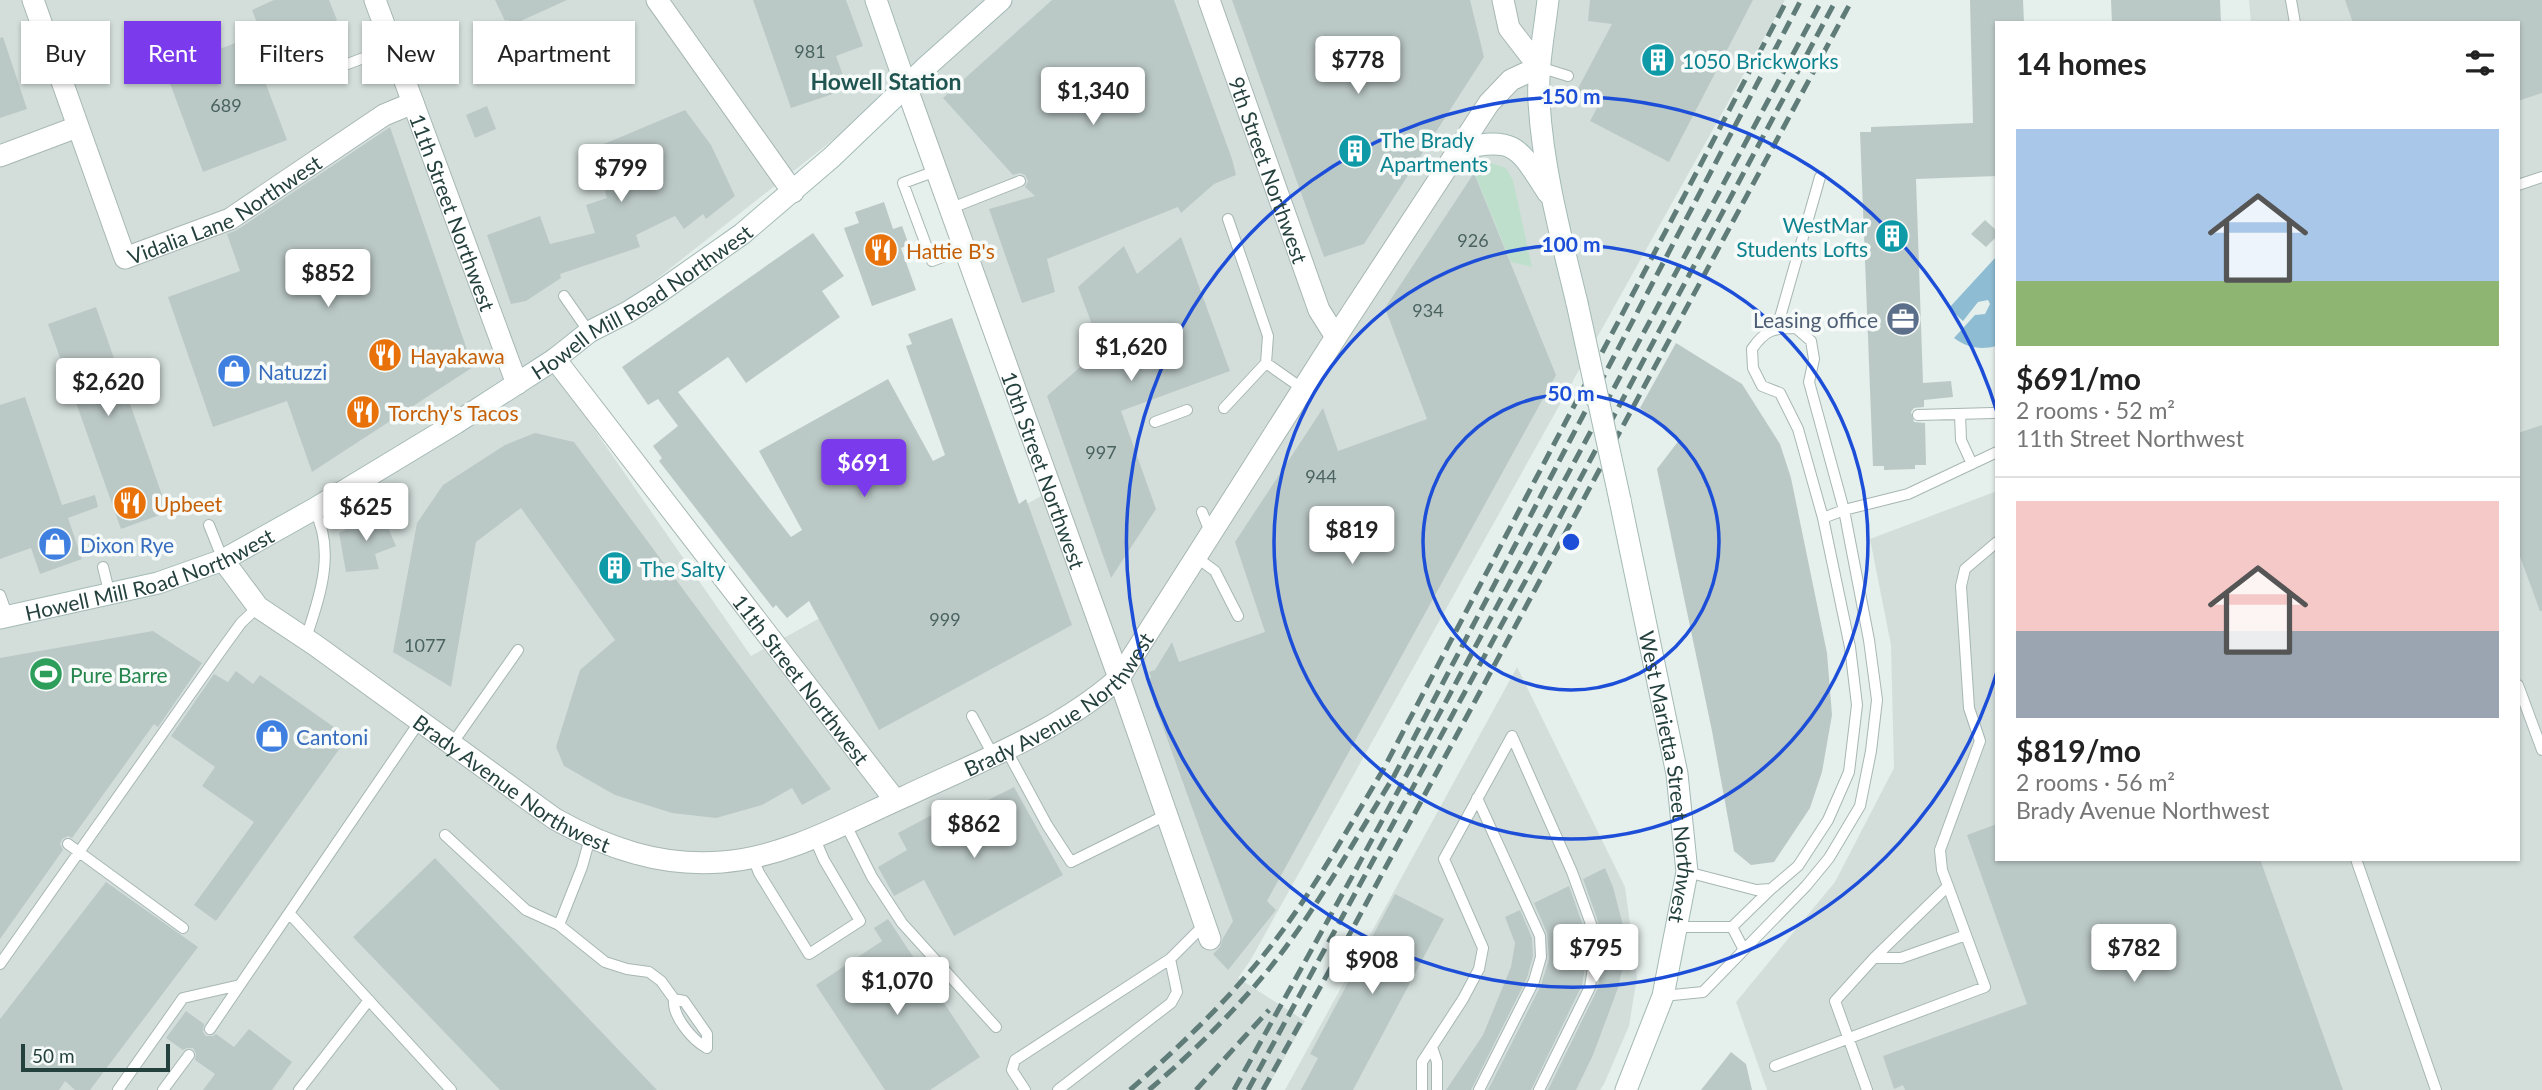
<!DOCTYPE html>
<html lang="en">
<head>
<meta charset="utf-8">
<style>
  :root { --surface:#fff; --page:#f2f2f2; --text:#222; --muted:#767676; --line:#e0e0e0; --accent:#7c3aed }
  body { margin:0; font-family:Lato,sans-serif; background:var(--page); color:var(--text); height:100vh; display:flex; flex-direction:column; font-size:26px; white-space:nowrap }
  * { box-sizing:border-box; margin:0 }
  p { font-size:23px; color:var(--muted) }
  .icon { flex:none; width:38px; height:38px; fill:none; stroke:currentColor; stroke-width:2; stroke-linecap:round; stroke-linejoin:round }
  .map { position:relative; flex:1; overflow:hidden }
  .sheet { position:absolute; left:1995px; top:21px; width:525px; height:840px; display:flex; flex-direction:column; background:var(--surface); border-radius:0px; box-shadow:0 2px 5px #0004 }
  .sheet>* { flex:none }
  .banner { position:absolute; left:21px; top:21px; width:665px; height:63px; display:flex; gap:14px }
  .scale { position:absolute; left:21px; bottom:18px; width:149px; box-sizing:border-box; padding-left:7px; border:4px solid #24413e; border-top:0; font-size:19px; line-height:24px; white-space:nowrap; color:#24413e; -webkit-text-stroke:5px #f6fbf9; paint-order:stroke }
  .price { position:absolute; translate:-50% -60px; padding:0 16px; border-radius:7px; background:#fff; color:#222; font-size:23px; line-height:46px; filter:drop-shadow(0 2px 4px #0008) }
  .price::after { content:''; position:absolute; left:50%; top:42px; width:21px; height:16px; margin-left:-10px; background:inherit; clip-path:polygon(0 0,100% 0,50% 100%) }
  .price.on { background:var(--accent); color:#fff }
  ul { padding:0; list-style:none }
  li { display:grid; align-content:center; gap:14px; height:371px; padding:0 21px }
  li+li { border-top:2px solid var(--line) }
  li span { display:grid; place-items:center; height:217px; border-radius:0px; color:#555 }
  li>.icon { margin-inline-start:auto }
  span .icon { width:126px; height:126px; fill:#fffc; stroke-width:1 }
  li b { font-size:30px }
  h2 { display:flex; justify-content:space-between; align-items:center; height:84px; padding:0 21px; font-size:30px }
  .chip { padding:0 24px; border-radius:0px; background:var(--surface); box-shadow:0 2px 5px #0004; font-size:24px; line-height:63px }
  .chip.on { background:var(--accent); color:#fff }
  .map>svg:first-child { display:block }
</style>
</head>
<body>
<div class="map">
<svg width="2542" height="1090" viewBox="0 0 2542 1090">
  <rect width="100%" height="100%" fill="#e5efec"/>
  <path fill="#d3dedb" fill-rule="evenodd" d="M 0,0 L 1785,0 L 1250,961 L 1238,978 L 1305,1021 L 1266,1090 L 0,1090 ZM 900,87 L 1043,495 L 751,656 L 549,364 Z
    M 2249,0 L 2542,0 L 2542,1090 L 1767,1090 L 1736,1002 L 1835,882 L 1894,768 L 1891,645 L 1870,539 L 1997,491 L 1997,859 L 2518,859 L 2518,23 L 2251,23 Z
    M 1517,667 L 1625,887 L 1637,977 L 1629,1026 L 1604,1084 L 1600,1090 L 1285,1090 Z"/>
  <path fill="#bfdfcd" d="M 1491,163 L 1506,168 L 1513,180 L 1532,267 L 1511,262 L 1474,172 L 1481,165 Z"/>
  <path fill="#8ebdd3" d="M 1995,258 L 1997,346 C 1980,350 1968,348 1954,338 L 1975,315 L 1985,314 L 1990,304 L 1988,300 L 1978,302 L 1963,321 L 1949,308 Z"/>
  <path fill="#bbc9c6" d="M 274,0 L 329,0 L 337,20 L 261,71 L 287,140 L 203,172 L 165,70 L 261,33 L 252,10 Z
    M 495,0 L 567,0 L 512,25 L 508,20 L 505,21 Z
    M 753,0 L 846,0 L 863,46 L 836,56 L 848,89 L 791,108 Z
    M 1052,0 L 1174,0 L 1232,159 L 1236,175 L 1214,184 L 1181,213 L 1178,207 L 1047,259 L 1055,292 L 1022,303 L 989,209 L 1035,196 L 1025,187 L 1028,181 L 1025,175 L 1020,173 L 1013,175 L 943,98 Z
    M 1232,0 L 1470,0 L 1484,57 L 1364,244 L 1324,257 Z
    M 1590,0 L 1753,0 L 1669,162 L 1590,121 L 1597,108 L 1574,96 L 1612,24 L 1588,21 Z
    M 1970,0 L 2023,0 L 2024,23 L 1997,23 L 1997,176 L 1916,179 L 1923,383 L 1951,381 L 1953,397 L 1924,400 L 1924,407 L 1914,408 L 1911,412 L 1914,422 L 1925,423 L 1926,465 L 1915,465 L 1915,469 L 1884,470 L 1884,466 L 1873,466 L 1860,132 L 1871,132 L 1871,127 L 1973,123 Z
    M 2111,0 L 2220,0 L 2221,23 L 2112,23 Z
    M 2345,0 L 2542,0 L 2542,93 L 2518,101 L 2518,23 L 2353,23 Z
    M 3,37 L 27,109 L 0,118 L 0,38 Z
    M 487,106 L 496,129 L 475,138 L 466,115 Z
    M 685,110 L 711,145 L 735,196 L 706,219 L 703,214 L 684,229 L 675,216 L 636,235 L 640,247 L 560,274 L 561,278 L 526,301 L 511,304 L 487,235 L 540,216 L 550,244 L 595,233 L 586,205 L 607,198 L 592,149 Z
    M 390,127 L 473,367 L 312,472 L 287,401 L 213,427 L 168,297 L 240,271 L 227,234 L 237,230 Z
    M 1474,173 L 1556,375 L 1267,901 L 1276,910 L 1228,970 L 1213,954 L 1220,947 L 1223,938 L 1233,921 L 1147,683 L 1151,677 L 1149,672 L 1155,670 L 1172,642 L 1179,662 L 1265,632 L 1235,542 L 1323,408 L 1338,451 L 1427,419 L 1385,308 Z
    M 884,202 L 893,229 L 902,226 L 909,245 L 901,248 L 916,290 L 872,306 L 844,228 L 859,223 L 855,212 Z
    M 1985,220 L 1997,231 L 1997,236 L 1986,247 L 1971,234 Z
    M 813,233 L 844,276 L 822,291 L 840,317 L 746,383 L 728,357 L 678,392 L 791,537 L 802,530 L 759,451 L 888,379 L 933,461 L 945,455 L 906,346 L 912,344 L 908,334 L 952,318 L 1019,504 L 1026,499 L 1072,625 L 879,730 L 809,601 L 787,618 L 776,605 L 773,608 L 659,461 L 662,458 L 653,446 L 678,426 L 658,399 L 648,405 L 622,367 Z
    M 1181,237 L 1230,371 L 1121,411 L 1156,509 L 1111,578 L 1047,396 L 1101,349 L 1078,287 L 1124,246 L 1137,274 Z
    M 96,307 L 168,512 L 121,529 L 48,324 Z
    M 1676,343 L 1742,384 L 1780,444 L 1791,478 L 1827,653 L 1832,715 L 1822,772 L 1810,808 L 1774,862 L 1751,865 L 1734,851 L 1712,731 L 1657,469 L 1680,439 L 1640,408 Z
    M 25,397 L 62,505 L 95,495 L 98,507 L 68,518 L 82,559 L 40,574 L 31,548 L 0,559 L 0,405 Z
    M 2542,425 L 2542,611 L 2540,611 L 2518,551 L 2518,433 Z
    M 535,433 L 574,442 L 831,789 L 802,805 L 792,788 L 762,805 L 716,818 L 672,813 L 615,795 L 564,766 L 556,747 L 580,670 L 615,640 L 521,508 L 476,542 L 451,687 L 393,652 L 417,523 L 443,485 L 505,445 Z
    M 381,511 L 396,546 L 375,554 L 379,569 L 346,572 L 339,533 Z
    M 153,631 L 202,663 L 158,727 L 154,724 L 72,838 L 68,836 L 62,839 L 60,844 L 63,850 L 0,939 L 0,658 Z
    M 236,671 L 253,684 L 260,675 L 348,737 L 216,921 L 194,905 L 254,822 L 202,786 L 215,767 L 171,736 L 214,674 L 228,682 Z
    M 1014,787 L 1063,875 L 954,936 L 924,880 L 894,896 L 878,867 L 907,850 L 898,833 L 943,809 L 949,820 Z
    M 1997,824 L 1997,859 L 2260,859 L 2343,1090 L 1905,1090 L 1903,1085 L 1894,1089 L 1883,1056 L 2027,1004 L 1967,835 Z
    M 435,858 L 657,1090 L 500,1090 L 353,937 Z
    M 1605,868 L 1613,887 L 1623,925 L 1624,961 L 1618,988 L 1593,1055 L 1576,1090 L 1548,1090 L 1598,988 L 1604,947 L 1598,921 L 1583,879 Z
    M 106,882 L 198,947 L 90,1090 L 75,1090 L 65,1081 L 59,1090 L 0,1090 L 0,1019 Z
    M 1569,886 L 1583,926 L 1588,949 L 1582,985 L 1531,1090 L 1488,1090 L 1541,985 L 1549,959 L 1547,933 L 1534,903 Z
    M 1395,894 L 1444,919 L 1353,1090 L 1301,1090 L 1318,1058 L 1310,1054 Z
    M 1520,910 L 1532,938 L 1533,956 L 1527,978 L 1471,1090 L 1446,1090 L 1483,1035 L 1511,967 L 1515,943 L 1505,917 Z
    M 888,919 L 980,1057 L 930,1090 L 885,1090 L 816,985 L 882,941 L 874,928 Z
    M 186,1011 L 204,1024 L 203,1032 L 206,1036 L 213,1036 L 216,1034 L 234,1047 L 249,1029 L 292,1062 L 272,1090 L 203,1090 L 215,1074 L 195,1060 L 196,1053 L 193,1048 L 187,1048 L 183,1050 L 166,1038 Z
    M 1731,1052 L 1746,1064 L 1752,1090 L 1701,1090 Z"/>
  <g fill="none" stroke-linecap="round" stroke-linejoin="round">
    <g stroke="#a7b7b4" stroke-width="12">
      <path id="lane" d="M 2291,0 L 2295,23
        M 1539,67 L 1568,76
        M 310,78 L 393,47
        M 936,171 L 903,183 L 932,261 L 964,249
        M 2518,185 L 2542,177
        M 949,209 L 1020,181
        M 1228,219 L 1268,336 L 1266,363
        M 564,296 L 589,332
        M 1777,328 L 1820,177
        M 1224,408 L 1266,363 L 1303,389
        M 1960,414 L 1961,440 L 1972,464
        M 1918,415 L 1993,413
        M 1155,422 L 1187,410
        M 1202,512 L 1211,534
        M 1823,518 L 1844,510 L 1908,494 L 1997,452
        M 209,525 L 223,560
        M 1196,557 L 1215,571 L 1238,616
        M 103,567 L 110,595
        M 0,595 L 8,617
        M 306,638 C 320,596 336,551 314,509
        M 2518,685 L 2542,750
        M 972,716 L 993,755
        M 420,721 L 289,913 L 451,1090
        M 1512,736 L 1572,872 L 1591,924 L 1596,949 L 1590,987 L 1539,1090
        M 452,744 L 518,650
        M 1006,749 L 1047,825 L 1071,862 L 1166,815
        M 1477,798 L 1540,936 L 1541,957 L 1534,981 L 1479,1090
        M 845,823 L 872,877 L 902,923 L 996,1027
        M 445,835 L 526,910 L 559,925
        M 590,838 L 582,867 L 559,925 L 605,962 L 627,969 L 649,972 L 661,981 L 674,999 C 672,1016 692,1040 707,1048 L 707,1034 L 684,1001 L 674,999
        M 68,844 L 183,928
        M 753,858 L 759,873 L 809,954 L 860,921 L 824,860 L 814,837
        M 2356,859 L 2436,1090
        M 1676,927 L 1732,927 L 1771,889
        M 1732,927 L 1744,950
        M 1874,958 L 1901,958 L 1966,935
        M 0,964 L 220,652 L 241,623 L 258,607
        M 1663,996 L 1703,992 L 1806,886 L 1829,858 L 1860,806 L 1871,751 L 1877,700 L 1869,640 L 1844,510 L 1809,382 L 1814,359 L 1811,341 L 1796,328 C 1773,328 1765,330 1752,349 L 1753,368 L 1762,386 L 1780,393 L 1798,429 L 1823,518 L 1850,647 L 1857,705 L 1849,772 L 1828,820 L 1798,866 L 1771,889 L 1756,890 L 1687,872
        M 210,1029 L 289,913
        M 1432,1047 L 1437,1062 L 1437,1090
        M 1775,1066 L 1985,987 L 1948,886
        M 118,1090 L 183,998 L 240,985
        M 163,1090 L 189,1055
        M 299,1090 L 369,1000
        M 1025,1090 L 1012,1070 L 1015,1060 L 1170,959 L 1205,924
        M 1058,1090 L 1171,1003 L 1177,992 L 1170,959
        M 1422,1090 L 1422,1062 L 1463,999 L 1479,969 L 1483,948 L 1444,859 L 1512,736
        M 1867,1090 L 1835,1001 L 1874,958 L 1948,886 L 1942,870 L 1940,850 L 1980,741 L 1969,708 L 1961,586 L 1965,569 L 1997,542"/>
    </g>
    <g stroke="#a7b7b4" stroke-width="23">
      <g id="street">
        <path id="s1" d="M 33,0 L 125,258 L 230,219 L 384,115 L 413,103"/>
        <path id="s2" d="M 375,0 L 517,384"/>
        <path d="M 657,0 L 793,192"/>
        <path id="s3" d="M 1209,0 L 1319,310 L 1336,337"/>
        <path id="s4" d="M 906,86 L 1119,678 L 1210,939"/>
        <path d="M 0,156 L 77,127"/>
        <path id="s5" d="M 555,359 L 895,800"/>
        <path id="s6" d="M 223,560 L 258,607 L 315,645 L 555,819 C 607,848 661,867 722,862 C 787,857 847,822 906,796 C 978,762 1058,732 1119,678 L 1336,337 L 1489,103 L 1511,80 L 1539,67 L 1509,28 L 1503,0"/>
      </g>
    </g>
    <g stroke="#a4bab6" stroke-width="23">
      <g id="secondary">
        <path d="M 876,0 L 906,86"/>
        <path d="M 1548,0 C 1544,34 1537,68 1539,102 C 1543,170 1561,237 1577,303"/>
        <path d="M 1459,150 C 1516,134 1520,150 1548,193"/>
        <path id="s7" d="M 1620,500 L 1677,774 L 1687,872 L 1663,996 L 1626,1090"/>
        <path id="s8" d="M 0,618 L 158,583 L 223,560 L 314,509 L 456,423 L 555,359 L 589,332 L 628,312 L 658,293 L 742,234 L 832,157 L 926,67 L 1001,0"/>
      </g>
    </g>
    <use href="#lane" stroke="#fff" stroke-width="10"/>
    <use href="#street" stroke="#fff" stroke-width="21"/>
    <use href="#secondary" stroke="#fff" stroke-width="21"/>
    <path stroke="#5f7c79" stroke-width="5" stroke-dasharray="14 7" stroke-linecap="butt" d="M 1130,1090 C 1176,1050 1219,1009 1258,962 C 1307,903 1344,835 1383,770 L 1787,0
      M 1149,1090 C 1192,1053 1233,1013 1269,969 C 1317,909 1354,841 1394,776 L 1801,0
      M 1196,1090 L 1269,1010
      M 1234,1090 L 1354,873 L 1822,0
      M 1248,1090 L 1539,556 L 1836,0
      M 1263,1090 L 1353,928 L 1852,0"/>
    <g stroke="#a4bab6" stroke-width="23" stroke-linecap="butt">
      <path id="secondary-bridge" d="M 1577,303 L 1620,500"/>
    </g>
    <use href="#secondary-bridge" stroke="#fff" stroke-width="21"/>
  </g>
  <g fill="none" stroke="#1d4ed8" stroke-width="3.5">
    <circle cx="1571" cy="542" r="148"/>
    <circle cx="1571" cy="542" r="297"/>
    <path d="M1997 672A445 445 0 1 1 1997 412"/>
  </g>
  <defs>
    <g id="building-disc" transform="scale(1.75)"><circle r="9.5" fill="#0f9aa8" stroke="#f6fbf9"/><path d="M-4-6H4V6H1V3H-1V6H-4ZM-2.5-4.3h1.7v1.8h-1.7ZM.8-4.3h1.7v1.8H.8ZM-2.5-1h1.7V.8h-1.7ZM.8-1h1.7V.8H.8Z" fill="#fff"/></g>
    <g id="restaurant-disc" transform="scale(1.75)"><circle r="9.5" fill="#e8710a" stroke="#f6fbf9"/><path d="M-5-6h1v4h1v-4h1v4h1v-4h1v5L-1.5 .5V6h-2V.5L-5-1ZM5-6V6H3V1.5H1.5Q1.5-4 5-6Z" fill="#fff"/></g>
    <g id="office-disc" transform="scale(1.75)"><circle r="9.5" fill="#5c6f8a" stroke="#f6fbf9"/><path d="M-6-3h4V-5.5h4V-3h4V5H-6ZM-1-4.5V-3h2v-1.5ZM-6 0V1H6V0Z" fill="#fff"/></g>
    <g id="shop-disc" transform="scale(1.75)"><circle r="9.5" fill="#3f7fe0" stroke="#f6fbf9"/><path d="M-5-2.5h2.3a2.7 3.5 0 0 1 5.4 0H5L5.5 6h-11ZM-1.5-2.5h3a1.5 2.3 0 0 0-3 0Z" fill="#fff"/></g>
    <g id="stadium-disc" transform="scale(1.75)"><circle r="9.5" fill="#2e9e5b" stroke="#f6fbf9"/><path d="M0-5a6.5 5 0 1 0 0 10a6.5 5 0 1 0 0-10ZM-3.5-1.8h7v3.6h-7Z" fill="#fff"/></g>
  </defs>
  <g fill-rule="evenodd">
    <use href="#building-disc" x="1658" y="60"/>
    <use href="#building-disc" x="1355" y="151"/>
    <use href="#building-disc" x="1892" y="236"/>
    <use href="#restaurant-disc" x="881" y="250"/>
    <use href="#office-disc" x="1903" y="319"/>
    <use href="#restaurant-disc" x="385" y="355"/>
    <use href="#shop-disc" x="234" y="371"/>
    <use href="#restaurant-disc" x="363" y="412"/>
    <use href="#restaurant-disc" x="130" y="503"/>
    <use href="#shop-disc" x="55" y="544"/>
    <use href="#building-disc" x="615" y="568"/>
    <use href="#stadium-disc" x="46" y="674"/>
    <use href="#shop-disc" x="272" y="736"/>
  </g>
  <g text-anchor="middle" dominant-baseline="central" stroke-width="7" stroke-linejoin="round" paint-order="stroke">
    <g font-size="18" fill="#4a6360">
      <text x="810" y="51">981</text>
      <text x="226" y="105">689</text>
      <text x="1473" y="240">926</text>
      <text x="1428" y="310">934</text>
      <text x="1101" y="452">997</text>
      <text x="1321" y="476">944</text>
      <text x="945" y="619">999</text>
      <text x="425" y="645">1077</text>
    </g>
    <g font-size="21" fill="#0d838f" stroke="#f6fbf9" text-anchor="start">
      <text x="1682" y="60">1050 Brickworks</text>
      <text x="1380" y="139">The Brady<tspan x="1380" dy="24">Apartments</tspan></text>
      <text x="1868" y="224" text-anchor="end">WestMar<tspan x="1868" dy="24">Students Lofts</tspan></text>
      <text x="640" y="568">The Salty</text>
    </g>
    <g font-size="21" fill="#24413e" stroke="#f6fbf9">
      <text stroke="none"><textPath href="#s3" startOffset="180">9th Street Northwest</textPath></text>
      <text stroke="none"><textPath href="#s1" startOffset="385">Vidalia Lane Northwest</textPath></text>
      <text stroke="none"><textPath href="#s2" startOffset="226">11th Street Northwest</textPath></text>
      <text stroke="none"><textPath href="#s8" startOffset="723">Howell Mill Road Northwest</textPath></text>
      <text stroke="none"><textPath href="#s4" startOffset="408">10th Street Northwest</textPath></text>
      <text stroke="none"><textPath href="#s8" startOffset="156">Howell Mill Road Northwest</textPath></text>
      <text stroke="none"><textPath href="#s5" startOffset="404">11th Street Northwest</textPath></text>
      <text stroke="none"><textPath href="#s6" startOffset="976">Brady Avenue Northwest</textPath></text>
      <text stroke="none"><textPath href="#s7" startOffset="282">West Marietta Street Northwest</textPath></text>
      <text stroke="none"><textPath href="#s6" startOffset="368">Brady Avenue Northwest</textPath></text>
    </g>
    <g font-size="21" fill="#c56008" stroke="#f6fbf9" text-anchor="start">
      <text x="906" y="250">Hattie B's</text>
      <text x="410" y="355">Hayakawa</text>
      <text x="388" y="412">Torchy's Tacos</text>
      <text x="154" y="503">Upbeet</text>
    </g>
    <g font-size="21" fill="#4e5e75" stroke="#f6fbf9" text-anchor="end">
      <text x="1878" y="319">Leasing office</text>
    </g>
    <g font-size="21" fill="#366cbe" stroke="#f6fbf9" text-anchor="start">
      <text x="258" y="371">Natuzzi</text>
      <text x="80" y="544">Dixon Rye</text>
      <text x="296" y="736">Cantoni</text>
    </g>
    <g font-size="21" fill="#27864d" stroke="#f6fbf9" text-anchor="start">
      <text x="70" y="674">Pure Barre</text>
    </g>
    <g font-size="23" font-weight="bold" fill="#1f5450" stroke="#f6fbf9">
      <text x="886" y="81">Howell Station</text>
    </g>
  </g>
  <circle cx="1571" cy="542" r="10" fill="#1d4ed8" stroke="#f6fbf9" stroke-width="3.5"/>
  <g font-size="21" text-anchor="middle" font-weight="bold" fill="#1d4ed8" stroke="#f6fbf9" stroke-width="7" stroke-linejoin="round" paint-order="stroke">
    <text x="1571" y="104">150 m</text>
    <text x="1571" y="252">100 m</text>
    <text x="1571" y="401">50 m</text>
  </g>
</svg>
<div class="scale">50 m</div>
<b class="price" style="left:1358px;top:96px">$778</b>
<b class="price" style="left:1093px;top:127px">$1,340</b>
<b class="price" style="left:621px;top:204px">$799</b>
<b class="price" style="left:328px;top:309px">$852</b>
<b class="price" style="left:1131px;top:383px">$1,620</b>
<b class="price" style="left:108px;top:418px">$2,620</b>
<b class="price on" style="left:864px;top:499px">$691</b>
<b class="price" style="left:366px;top:543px">$625</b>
<b class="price" style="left:1352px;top:566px">$819</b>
<b class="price" style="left:974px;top:860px">$862</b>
<b class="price" style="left:1596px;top:984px">$795</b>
<b class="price" style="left:2134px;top:984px">$782</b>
<b class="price" style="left:1372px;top:996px">$908</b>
<b class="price" style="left:897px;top:1017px">$1,070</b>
<div class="banner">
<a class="chip">Buy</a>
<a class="chip on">Rent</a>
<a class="chip">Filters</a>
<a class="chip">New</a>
<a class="chip">Apartment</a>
</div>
<section class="sheet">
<h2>14 homes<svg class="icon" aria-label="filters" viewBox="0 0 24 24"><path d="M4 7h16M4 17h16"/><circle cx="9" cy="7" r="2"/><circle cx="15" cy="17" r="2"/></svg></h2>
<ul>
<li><span style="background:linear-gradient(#a9c7e8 70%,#8fb573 0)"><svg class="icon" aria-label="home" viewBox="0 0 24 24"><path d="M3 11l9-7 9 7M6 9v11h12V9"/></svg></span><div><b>$691/mo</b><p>2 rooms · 52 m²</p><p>11th Street Northwest</p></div></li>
<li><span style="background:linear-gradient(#f6c9c9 60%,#9aa5b1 0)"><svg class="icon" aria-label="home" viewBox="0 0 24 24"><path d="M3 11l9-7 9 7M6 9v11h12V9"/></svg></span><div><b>$819/mo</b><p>2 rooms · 56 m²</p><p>Brady Avenue Northwest</p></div></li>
</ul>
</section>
</div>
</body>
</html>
